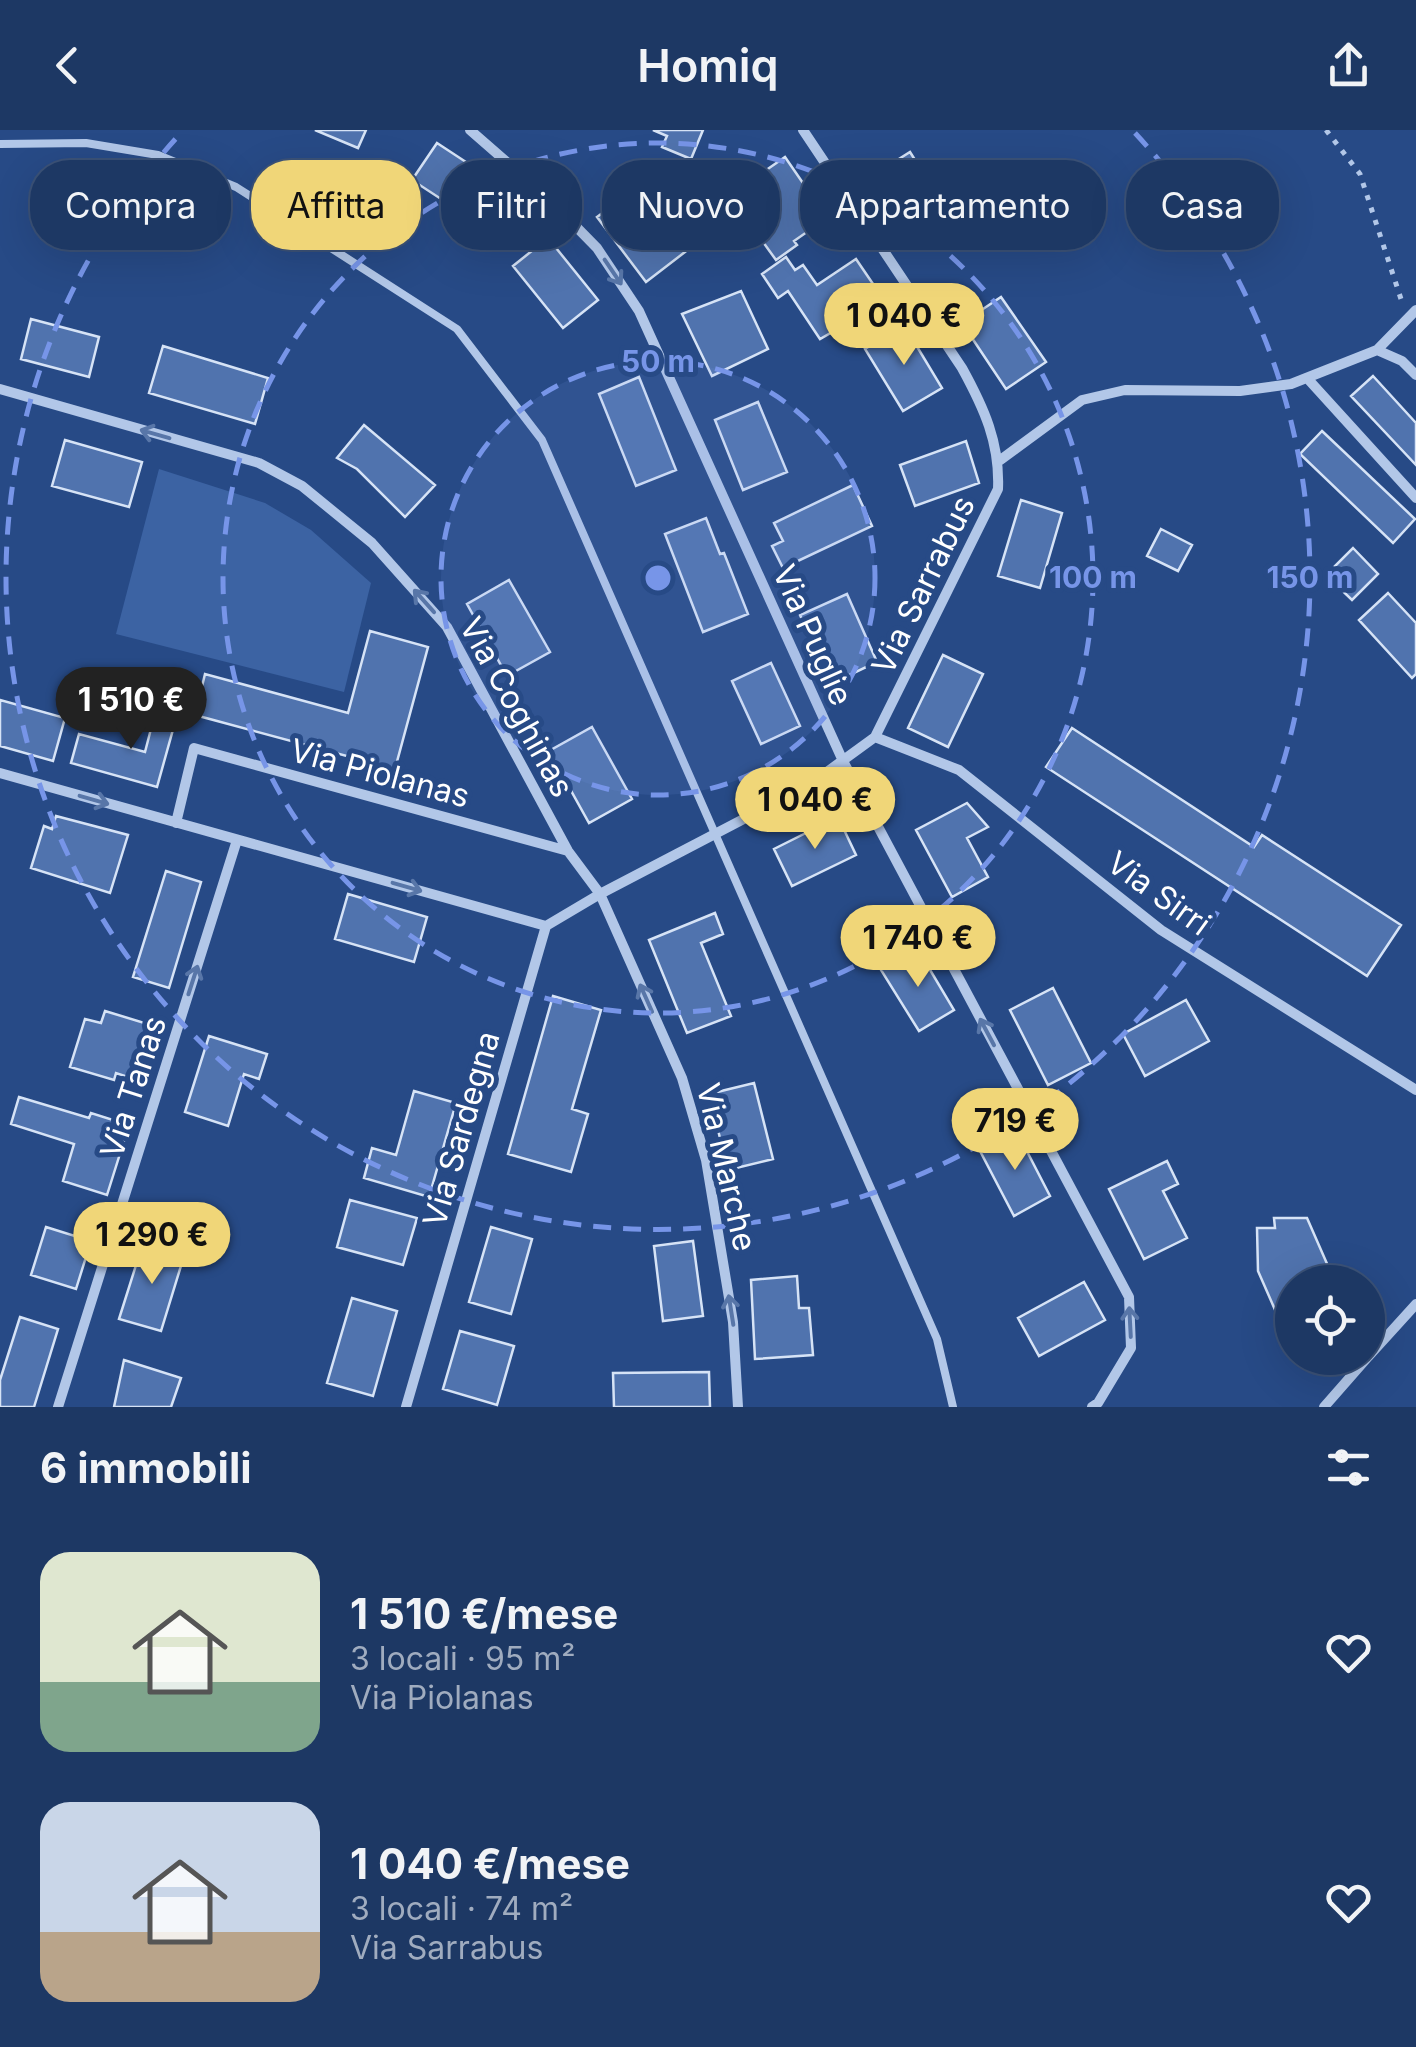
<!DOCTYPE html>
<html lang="it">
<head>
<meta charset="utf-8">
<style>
  :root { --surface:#1d3864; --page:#253f6a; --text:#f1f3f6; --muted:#a0acbf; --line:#3b5278; --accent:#f0d678 }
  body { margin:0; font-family:Inter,sans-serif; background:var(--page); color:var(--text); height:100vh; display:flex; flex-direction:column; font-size:38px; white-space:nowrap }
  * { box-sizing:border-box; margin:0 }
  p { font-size:32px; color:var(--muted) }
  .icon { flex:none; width:55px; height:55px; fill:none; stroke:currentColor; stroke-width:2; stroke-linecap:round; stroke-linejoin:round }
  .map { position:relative; height:1277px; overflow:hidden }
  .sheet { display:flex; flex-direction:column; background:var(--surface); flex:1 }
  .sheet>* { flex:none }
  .hud { position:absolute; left:30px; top:30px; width:1358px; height:90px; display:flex; gap:20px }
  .controls { position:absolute; left:1275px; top:1135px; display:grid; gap:20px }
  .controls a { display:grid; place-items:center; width:110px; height:110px; border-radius:50%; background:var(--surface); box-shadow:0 10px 40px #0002,0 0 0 2px var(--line); font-size:50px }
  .price { position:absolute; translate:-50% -85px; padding:0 22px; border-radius:35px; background:var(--accent); color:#111; font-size:32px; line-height:65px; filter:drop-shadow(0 2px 5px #0008) }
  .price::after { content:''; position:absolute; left:50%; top:60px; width:30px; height:22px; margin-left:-15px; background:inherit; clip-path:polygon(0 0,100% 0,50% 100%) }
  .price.selected { background:#222; color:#fff }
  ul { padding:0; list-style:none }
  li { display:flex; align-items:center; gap:30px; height:250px; padding:0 40px }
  li span { display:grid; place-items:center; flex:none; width:280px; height:200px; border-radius:30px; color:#555 }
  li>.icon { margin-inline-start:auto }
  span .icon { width:120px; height:120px; fill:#fffc; stroke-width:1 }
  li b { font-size:42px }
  h2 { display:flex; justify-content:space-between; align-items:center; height:120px; padding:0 40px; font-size:42px }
  .pill { padding:0 35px; border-radius:40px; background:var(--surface); box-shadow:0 10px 40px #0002,0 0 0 2px var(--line); font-size:35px; line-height:90px }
  .pill.selected { background:var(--accent); color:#111 }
  header { display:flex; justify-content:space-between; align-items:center; height:130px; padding:0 40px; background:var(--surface); font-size:45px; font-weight:600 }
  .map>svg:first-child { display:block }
</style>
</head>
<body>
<header><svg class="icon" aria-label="back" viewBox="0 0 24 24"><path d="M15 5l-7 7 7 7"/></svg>Homiq<svg class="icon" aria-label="share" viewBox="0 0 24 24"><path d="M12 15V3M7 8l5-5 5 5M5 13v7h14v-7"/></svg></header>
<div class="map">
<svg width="1416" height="1277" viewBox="0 0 1416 1277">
  <rect width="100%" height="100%" fill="#274a86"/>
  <path fill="#3c63a3" d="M 159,339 L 265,373 L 311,400 L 371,453 L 344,562 L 116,504 Z"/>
  <path fill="#5073ae" stroke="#d6e3f6" stroke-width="2.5" d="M 315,0 L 366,0 L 358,18 Z
    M 653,0 L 703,0 L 691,29 L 662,17 L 667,6 Z
    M 437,13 L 504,57 L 493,73 L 506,82 L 481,120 L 450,99 L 461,82 L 412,50 Z
    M 910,22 L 951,87 L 909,113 L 869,48 Z
    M 785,27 L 827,88 L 794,111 L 797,115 L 776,130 L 753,98 L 775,83 L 752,50 Z
    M 636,58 L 685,122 L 646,152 L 597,87 Z
    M 548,108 L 598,170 L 563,198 L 513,136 Z
    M 786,127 L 795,140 L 803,135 L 817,155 L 856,129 L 873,154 L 829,183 L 839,198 L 820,209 L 788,161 L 778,168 L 762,144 Z
    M 741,161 L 768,219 L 712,246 L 682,184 Z
    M 1001,167 L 1046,232 L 1006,259 L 962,193 Z
    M 31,189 L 99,207 L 89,247 L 21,229 Z
    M 904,195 L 942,258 L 903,281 L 865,219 Z
    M 163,216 L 268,248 L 255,294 L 149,263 Z
    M 1373,246 L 1416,293 L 1416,335 L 1351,266 Z
    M 639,247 L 676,340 L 636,356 L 599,264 Z
    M 758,272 L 787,342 L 743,360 L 715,290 Z
    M 364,295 L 435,355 L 405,387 L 357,339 L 337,328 Z
    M 1322,301 L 1415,389 L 1393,413 L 1300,324 Z
    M 65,310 L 142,332 L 129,377 L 52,356 Z
    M 966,311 L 979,353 L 915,376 L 900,335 Z
    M 853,355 L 872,396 L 783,438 L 772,416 L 783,411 L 774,393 Z
    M 1021,370 L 1062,383 L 1040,458 L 998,446 Z
    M 706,388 L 720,424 L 724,423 L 748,484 L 703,502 L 665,404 Z
    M 1161,399 L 1192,415 L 1178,441 L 1147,426 Z
    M 1353,418 L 1378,444 L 1352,470 L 1326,445 Z
    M 509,450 L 550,522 L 507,546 L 467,474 Z
    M 1388,463 L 1416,493 L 1416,544 L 1412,548 L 1359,490 Z
    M 847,464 L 877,532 L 839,550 L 822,512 L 814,515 L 800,485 Z
    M 370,501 L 428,517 L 395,639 L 195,585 L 205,544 L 348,583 Z
    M 943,525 L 983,544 L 948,617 L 908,598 Z
    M 771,533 L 800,596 L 761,614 L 732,551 Z
    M 0,570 L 65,588 L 53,631 L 0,616 Z
    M 158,572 L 179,578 L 157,657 L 71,633 L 79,604 L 145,622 Z
    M 592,597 L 632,669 L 589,693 L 549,621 Z
    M 1072,598 L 1254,717 L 1262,705 L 1401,795 L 1367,846 L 1046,637 Z
    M 967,673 L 988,697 L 967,708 L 988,747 L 952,767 L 916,700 Z
    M 56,686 L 128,705 L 110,763 L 31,738 L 44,696 L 52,699 Z
    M 838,687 L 856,725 L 792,756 L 774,719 Z
    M 166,741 L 201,752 L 169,858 L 133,847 Z
    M 348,764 L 427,787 L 414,832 L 335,809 Z
    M 715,783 L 723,804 L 701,813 L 731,886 L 687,903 L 649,810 Z
    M 917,818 L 954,880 L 919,901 L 881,840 Z
    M 1053,858 L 1091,933 L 1048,955 L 1010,880 Z
    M 553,866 L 601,880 L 572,979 L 588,984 L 571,1042 L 508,1024 Z
    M 1186,870 L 1209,911 L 1145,946 L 1123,904 Z
    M 105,881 L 151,895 L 134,949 L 116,943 L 114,950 L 70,937 L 85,889 L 101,893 Z
    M 209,906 L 267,924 L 259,949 L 244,944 L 228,996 L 185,982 Z
    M 754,953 L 773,1029 L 728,1040 L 709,964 Z
    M 414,961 L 456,973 L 429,1067 L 364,1048 L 372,1018 L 396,1025 Z
    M 19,967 L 89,988 L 91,983 L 129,995 L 107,1065 L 63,1051 L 74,1014 L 11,994 Z
    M 1016,1000 L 1050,1066 L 1014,1086 L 979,1019 Z
    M 1167,1031 L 1178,1054 L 1163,1061 L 1187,1108 L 1144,1129 L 1109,1059 Z
    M 350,1070 L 417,1088 L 403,1135 L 337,1117 Z
    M 1274,1088 L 1307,1088 L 1335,1152 L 1292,1152 L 1292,1175 L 1276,1182 L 1258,1141 L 1257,1098 L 1275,1098 Z
    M 46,1097 L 91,1111 L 76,1159 L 31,1145 Z
    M 491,1097 L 532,1109 L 511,1184 L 469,1172 Z
    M 693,1111 L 703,1186 L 663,1191 L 654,1116 Z
    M 143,1113 L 184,1126 L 161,1201 L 119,1189 Z
    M 797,1146 L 799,1178 L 809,1178 L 813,1225 L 755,1229 L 751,1150 Z
    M 1084,1152 L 1105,1190 L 1039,1226 L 1018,1188 Z
    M 352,1168 L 397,1181 L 373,1266 L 327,1253 Z
    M 20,1187 L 58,1199 L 34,1277 L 0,1277 L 0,1250 Z
    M 460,1201 L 514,1216 L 497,1275 L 443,1259 Z
    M 124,1230 L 181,1248 L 171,1277 L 114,1277 Z
    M 709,1242 L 710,1277 L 614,1277 L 613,1243 Z"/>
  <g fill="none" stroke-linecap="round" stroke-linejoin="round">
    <path stroke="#b2c7e8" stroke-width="5" stroke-dasharray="5 8" stroke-linecap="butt" d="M 1326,0 L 1360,44 L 1401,169"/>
    <path stroke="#b2c7e8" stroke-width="8" d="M 0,14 L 86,13 L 158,25 L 236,57 L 457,199 L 542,310 L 937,1209 L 953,1277"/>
    <path stroke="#b2c7e8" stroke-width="10" d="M 470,0 L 547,67 L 597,118 L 639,181 L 843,631 L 1129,1167 L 1131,1218 L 1098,1273 L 1092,1277
      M 1377,220 L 1402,231 L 1416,245
      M 1307,248 L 1416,368
      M 0,259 L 259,333 L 302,356 L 372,413 L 447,497 L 568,721 L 600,764 L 682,948 L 706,1030 L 733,1192 L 738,1277
      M 999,331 L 1082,270 L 1125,260 L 1240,261 L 1291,254 L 1377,220 L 1416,180
      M 875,607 L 959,640 L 1161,800 L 1416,960
      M 0,643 L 546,796
      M 176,693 L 194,618 L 568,721
      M 1368,1227 L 1416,1174
      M 58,1277 L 237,710
      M 406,1277 L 546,796 L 600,764 L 809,655 L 875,607 L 998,359 C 1000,313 984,278 962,238 L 803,0
      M 1324,1277 L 1367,1228"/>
  </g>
  <defs><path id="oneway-shaft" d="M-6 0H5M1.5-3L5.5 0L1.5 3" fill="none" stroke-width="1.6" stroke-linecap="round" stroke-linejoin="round" transform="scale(2.5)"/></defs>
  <g stroke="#5876a8">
    <use href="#oneway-shaft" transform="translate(613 142) rotate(56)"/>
    <use href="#oneway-shaft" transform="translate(155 304) rotate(-164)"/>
    <use href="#oneway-shaft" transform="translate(424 471) rotate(-132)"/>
    <use href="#oneway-shaft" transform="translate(94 670) rotate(16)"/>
    <use href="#oneway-shaft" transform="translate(407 757) rotate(16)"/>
    <use href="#oneway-shaft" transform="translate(193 850) rotate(-72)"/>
    <use href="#oneway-shaft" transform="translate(646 868) rotate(-114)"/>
    <use href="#oneway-shaft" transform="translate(987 902) rotate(-118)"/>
    <use href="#oneway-shaft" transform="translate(731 1180) rotate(-99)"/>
    <use href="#oneway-shaft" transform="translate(1130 1192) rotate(-93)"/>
  </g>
  <circle cx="658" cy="448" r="217" fill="#7795e8" fill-opacity=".12"/>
  <g fill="none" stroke="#7795e8" stroke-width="5" stroke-dasharray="18 12">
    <circle cx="658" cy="448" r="217"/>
    <circle cx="658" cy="448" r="435"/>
    <path d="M1135 3A652 652 0 1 1 181 3"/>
  </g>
  <g text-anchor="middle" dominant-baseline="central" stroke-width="10" stroke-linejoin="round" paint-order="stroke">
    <g font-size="32" fill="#fff" stroke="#274a86">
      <text transform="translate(923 455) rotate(-64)">Via Sarrabus</text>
      <text transform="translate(813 505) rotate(66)">Via Puglie</text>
      <text transform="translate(517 577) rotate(61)">Via Coghinas</text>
      <text transform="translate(380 643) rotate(15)">Via Piolanas</text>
      <text transform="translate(1159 763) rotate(36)">Via Sirri</text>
      <text transform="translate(133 957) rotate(-72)">Via Tanas</text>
      <text transform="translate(461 999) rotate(-74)">Via Sardegna</text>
      <text transform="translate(727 1037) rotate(77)">Via Marche</text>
    </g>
  </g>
  <circle cx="658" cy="448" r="15" fill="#7795e8" stroke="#274a86" stroke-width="5"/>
  <g font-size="30" text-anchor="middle" font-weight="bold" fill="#7795e8" stroke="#274a86" stroke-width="10" stroke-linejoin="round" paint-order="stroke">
    <text x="658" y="242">50 m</text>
    <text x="1093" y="458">100 m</text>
    <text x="1310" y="458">150 m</text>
  </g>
</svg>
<div class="controls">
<a><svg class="icon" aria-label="locate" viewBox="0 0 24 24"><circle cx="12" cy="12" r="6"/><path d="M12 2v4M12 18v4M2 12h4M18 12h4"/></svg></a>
</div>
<b class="price" style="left:904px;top:238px">1 040 €</b>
<b class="price selected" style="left:131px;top:622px">1 510 €</b>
<b class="price" style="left:815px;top:722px">1 040 €</b>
<b class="price" style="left:918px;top:860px">1 740 €</b>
<b class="price" style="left:1015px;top:1043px">719 €</b>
<b class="price" style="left:152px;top:1157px">1 290 €</b>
<div class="hud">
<a class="pill">Compra</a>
<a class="pill selected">Affitta</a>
<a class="pill">Filtri</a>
<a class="pill">Nuovo</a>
<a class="pill">Appartamento</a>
<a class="pill">Casa</a>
</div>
</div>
<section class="sheet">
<h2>6 immobili<svg class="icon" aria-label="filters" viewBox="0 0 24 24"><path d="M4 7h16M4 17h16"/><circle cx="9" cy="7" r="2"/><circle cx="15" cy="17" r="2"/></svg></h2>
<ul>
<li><span style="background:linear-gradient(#dfe7d0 65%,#7fa58c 0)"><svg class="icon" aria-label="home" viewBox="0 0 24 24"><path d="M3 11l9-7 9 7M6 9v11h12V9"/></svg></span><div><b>1 510 €/mese</b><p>3 locali · 95 m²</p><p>Via Piolanas</p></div><svg class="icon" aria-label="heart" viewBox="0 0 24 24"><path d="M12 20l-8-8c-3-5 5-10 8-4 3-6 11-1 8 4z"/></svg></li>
<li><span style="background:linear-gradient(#c9d6e8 65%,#b9a48a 0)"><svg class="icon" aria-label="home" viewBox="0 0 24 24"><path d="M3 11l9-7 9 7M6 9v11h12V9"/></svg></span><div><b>1 040 €/mese</b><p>3 locali · 74 m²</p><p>Via Sarrabus</p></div><svg class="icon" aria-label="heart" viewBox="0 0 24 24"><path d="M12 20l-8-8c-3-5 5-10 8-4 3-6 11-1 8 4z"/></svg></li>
</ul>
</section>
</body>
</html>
